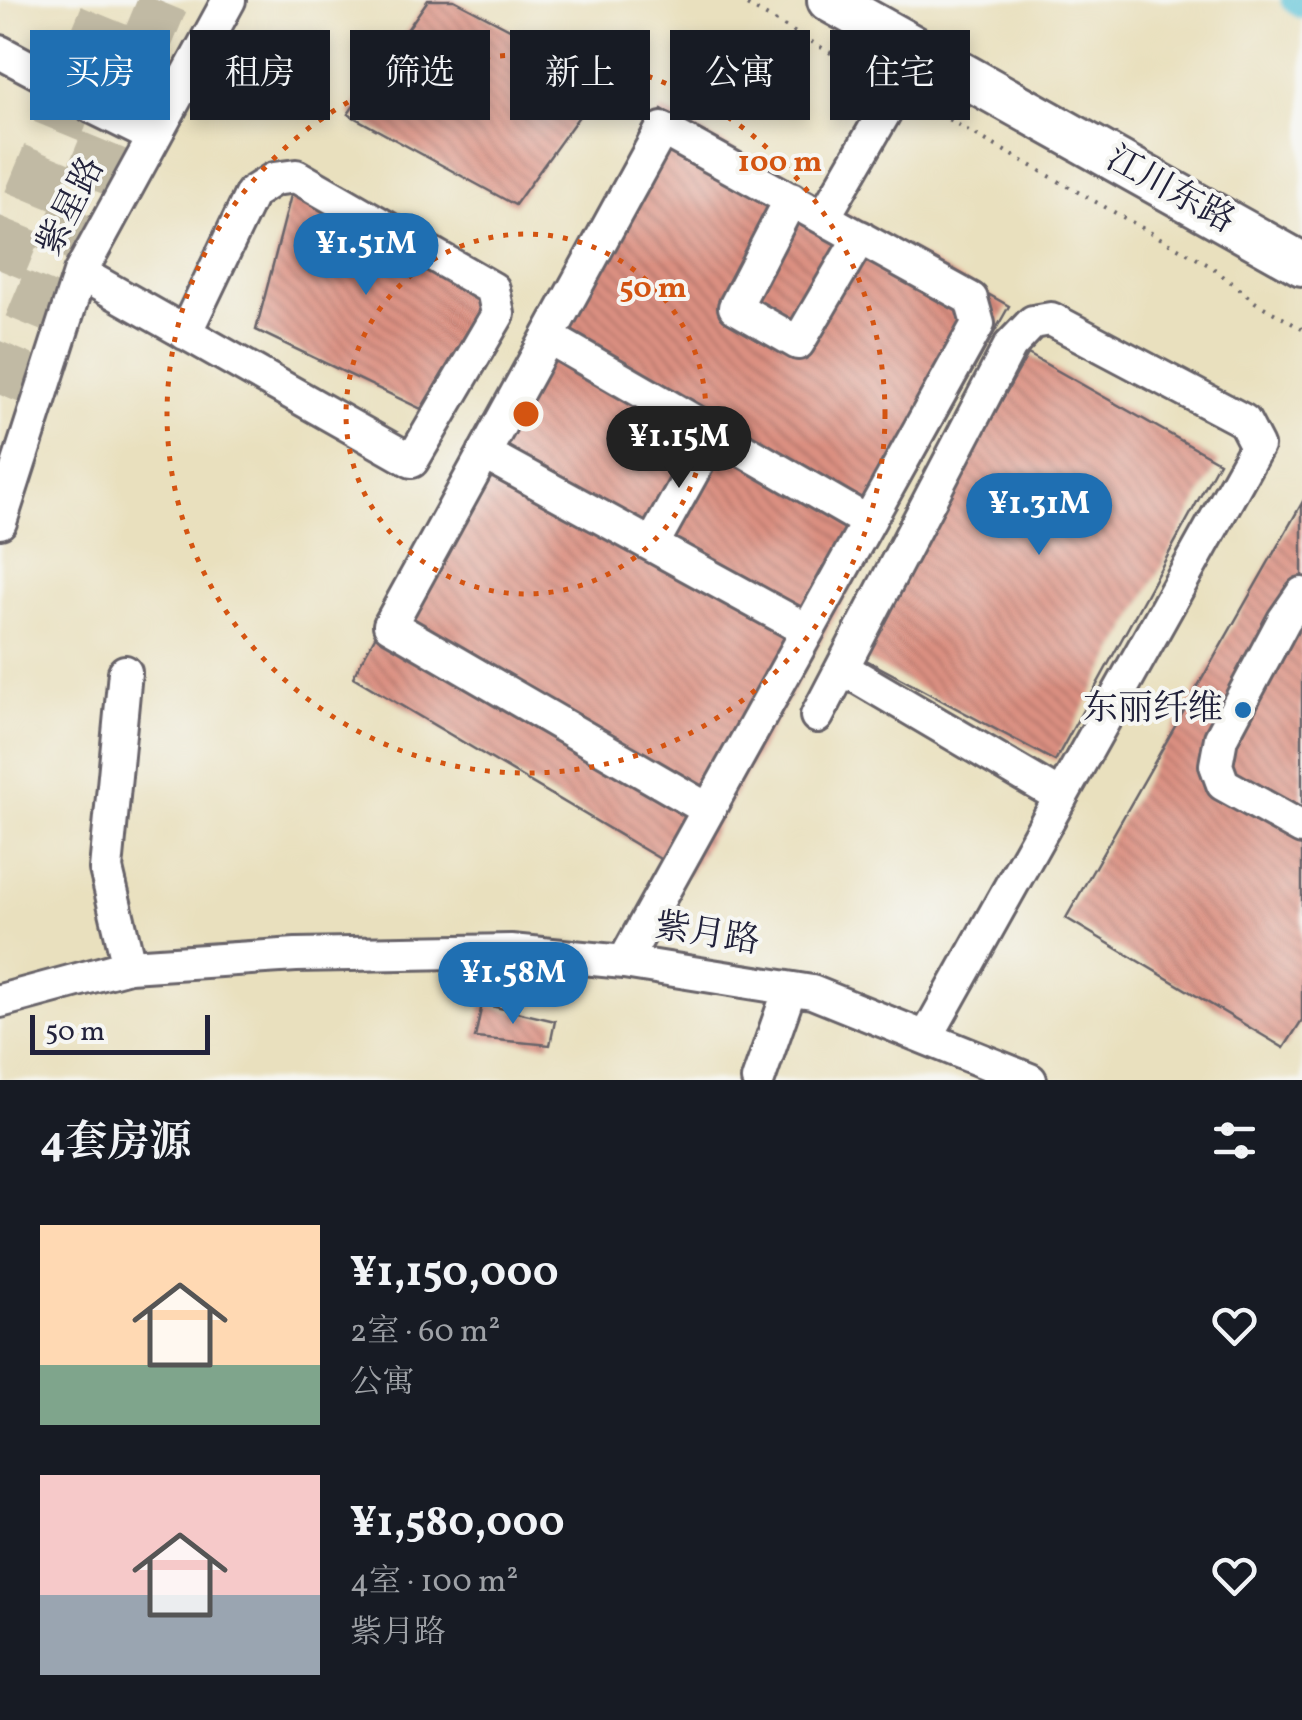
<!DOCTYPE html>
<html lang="zh">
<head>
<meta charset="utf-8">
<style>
  :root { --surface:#171b24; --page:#20242c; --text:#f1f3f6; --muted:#9ea1a6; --accent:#1f6fb2 }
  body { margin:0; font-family:Vollkorn,"Noto Serif SC",serif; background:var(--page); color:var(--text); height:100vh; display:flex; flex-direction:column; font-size:38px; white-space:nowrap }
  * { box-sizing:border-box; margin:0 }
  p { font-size:32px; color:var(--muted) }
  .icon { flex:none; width:55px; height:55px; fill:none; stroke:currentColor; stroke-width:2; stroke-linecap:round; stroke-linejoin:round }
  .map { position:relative; height:1080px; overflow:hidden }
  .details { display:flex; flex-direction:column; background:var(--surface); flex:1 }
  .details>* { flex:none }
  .hud { position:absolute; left:30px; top:30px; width:1242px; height:90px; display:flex; gap:20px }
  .scale { position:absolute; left:30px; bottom:25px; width:180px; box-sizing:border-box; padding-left:10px; border:5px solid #22223b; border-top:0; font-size:28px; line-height:35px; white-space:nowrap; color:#22223b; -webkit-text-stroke:8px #f6f6f2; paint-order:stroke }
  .price { position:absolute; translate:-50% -85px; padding:0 22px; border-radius:35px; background:var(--accent); color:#fff; font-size:32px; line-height:65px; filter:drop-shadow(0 2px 5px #0008) }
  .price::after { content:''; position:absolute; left:50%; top:60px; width:30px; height:22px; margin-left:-15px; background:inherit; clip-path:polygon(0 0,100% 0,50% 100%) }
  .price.selected { background:#222; color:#fff }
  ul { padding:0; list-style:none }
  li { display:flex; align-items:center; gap:30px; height:250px; padding:0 40px }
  li span { display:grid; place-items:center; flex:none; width:280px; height:200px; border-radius:0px; color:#555 }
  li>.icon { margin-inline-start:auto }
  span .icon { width:120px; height:120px; fill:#fffc; stroke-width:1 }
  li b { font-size:42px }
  h2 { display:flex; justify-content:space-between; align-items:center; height:120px; padding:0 40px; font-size:42px }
  .chip { padding:0 35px; border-radius:0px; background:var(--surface); box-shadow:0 5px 15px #0003; font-size:35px; line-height:90px }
  .chip.selected { background:var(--accent); color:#fff }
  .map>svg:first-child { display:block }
</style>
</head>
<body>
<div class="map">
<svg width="1302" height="1080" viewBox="0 0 1302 1080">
  <defs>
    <pattern id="building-back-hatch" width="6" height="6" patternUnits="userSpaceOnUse" patternTransform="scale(2.5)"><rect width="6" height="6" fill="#db9081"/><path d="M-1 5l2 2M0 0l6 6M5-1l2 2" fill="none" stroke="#b1756b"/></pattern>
  </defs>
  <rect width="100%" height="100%" fill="#f6f6f2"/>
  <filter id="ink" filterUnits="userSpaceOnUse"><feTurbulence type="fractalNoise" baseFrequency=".01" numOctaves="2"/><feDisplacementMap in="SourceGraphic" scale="20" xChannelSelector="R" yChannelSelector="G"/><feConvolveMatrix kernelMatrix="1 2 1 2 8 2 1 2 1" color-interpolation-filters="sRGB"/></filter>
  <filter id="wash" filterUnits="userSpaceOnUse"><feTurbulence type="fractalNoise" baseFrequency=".0048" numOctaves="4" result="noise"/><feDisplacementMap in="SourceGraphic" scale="40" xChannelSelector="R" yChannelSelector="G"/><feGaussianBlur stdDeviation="2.25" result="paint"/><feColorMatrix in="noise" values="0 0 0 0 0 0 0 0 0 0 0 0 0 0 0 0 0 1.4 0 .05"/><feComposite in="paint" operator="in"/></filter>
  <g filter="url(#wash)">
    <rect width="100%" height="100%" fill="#e9e0be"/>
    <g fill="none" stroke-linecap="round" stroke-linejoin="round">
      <path stroke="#5bc3d8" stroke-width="25" d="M 1293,0 L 1302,6"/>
    </g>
    <g id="blocks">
      <path fill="url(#building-back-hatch)" d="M 428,0 L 454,0 L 606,79 L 515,205 L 348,114 Z
        M 662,109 L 1009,306 L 689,876 L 353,677 Z
        M 296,176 L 493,289 L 421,409 L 256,330 Z
        M 1028,354 L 1219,462 L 1055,761 L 857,655 Z
        M 1302,503 L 1302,1020 L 1284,1048 L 1066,918 Z
        M 482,1004 L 555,1021 L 550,1045 L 475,1038 Z"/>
    </g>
  </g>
  <g filter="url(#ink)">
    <use href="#blocks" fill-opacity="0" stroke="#686469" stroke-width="2.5"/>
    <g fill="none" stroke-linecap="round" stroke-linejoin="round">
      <path stroke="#c1baa4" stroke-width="50" stroke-dasharray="50 25" stroke-linecap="butt" d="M 0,270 L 111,0
        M 0,395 L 164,0"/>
      <g stroke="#686469" stroke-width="38">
        <path id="minor" d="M 0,52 L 45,76 L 93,107 L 154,137
          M 791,199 L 735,307 L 798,343 L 860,237
          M 824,217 L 920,51
          M 80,273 L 412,461 L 498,314 L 493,289 L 296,176 L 274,179 L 252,193 L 185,333
          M 548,337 L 868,522
          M 484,453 L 807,630
          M 0,522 L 80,273 L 229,0
          M 652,545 L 714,433
          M 1302,594 L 1284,620 L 1221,738 L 1216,765 L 1223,784 L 1302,828
          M 842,668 L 1061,797
          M 125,672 L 106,869 L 129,966
          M 817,716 L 1010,346 L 1033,322 L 1051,319 L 1244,421 L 1257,446 L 926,1038
          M 624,962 L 978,324 L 971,299 L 662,129 L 390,625 L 707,809
          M 0,1001 L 129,966 L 296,955 L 511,951 L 624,962 L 812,992 L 1030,1080
          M 758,1080 L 790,989"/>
      </g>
      <g stroke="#686469" stroke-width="48">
        <path id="major" d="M 829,0 L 1302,264"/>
      </g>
      <path stroke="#686469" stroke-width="4" stroke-dasharray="2.5 8" stroke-linecap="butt" d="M 738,0 L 873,77
        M 921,104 L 1212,267 L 1255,302 L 1302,329"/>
      <use href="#minor" stroke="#fff" stroke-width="32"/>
      <use href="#major" stroke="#fff" stroke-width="42"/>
    </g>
  </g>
  <g fill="none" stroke="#d45411" stroke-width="5" stroke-dasharray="5 10">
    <circle cx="526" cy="414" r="180"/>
    <circle cx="526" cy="414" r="359"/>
  </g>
  <circle fill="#1f6fb2" stroke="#f6f6f2" stroke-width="4" cx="1243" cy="710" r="10"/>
  <g text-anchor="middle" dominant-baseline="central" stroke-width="8" stroke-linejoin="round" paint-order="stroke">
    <g font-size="35" fill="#22223b" stroke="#f6f6f2">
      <text transform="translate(1170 191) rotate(29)">江川东路</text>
      <text transform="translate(72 207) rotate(-63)">紫星路</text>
      <text transform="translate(707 935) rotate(9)">紫月路</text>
    </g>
    <g font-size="35" fill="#22223b" stroke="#f6f6f2" text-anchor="end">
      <text x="1223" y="710">东丽纤维</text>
    </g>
  </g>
  <circle cx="526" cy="414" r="15" fill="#d45411" stroke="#f6f6f2" stroke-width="5"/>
  <g font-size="30" text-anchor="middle" font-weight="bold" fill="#d45411" stroke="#f6f6f2" stroke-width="8" stroke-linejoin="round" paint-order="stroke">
    <text x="780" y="171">100 m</text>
    <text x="653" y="297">50 m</text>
  </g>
</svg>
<div class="scale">50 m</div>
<b class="price" style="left:366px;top:298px">¥1.51M</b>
<b class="price selected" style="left:679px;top:491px">¥1.15M</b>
<b class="price" style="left:1039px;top:558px">¥1.31M</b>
<b class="price" style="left:513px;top:1027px">¥1.58M</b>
<div class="hud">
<a class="chip selected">买房</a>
<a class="chip">租房</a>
<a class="chip">筛选</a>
<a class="chip">新上</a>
<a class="chip">公寓</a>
<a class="chip">住宅</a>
</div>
</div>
<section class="details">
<h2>4套房源<svg class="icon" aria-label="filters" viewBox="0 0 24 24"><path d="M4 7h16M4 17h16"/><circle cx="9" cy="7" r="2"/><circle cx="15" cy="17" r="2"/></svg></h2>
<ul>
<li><span style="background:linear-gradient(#ffd9b3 70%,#7fa58c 0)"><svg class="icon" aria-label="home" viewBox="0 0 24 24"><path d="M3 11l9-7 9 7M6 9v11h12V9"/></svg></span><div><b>¥1,150,000</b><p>2室 · 60 m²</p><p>公寓</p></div><svg class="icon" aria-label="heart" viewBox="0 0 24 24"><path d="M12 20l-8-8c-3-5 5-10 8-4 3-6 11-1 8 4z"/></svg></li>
<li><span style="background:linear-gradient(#f6c9c9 60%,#9aa5b1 0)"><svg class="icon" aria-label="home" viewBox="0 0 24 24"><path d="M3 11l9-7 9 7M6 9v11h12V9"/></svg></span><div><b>¥1,580,000</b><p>4室 · 100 m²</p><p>紫月路</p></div><svg class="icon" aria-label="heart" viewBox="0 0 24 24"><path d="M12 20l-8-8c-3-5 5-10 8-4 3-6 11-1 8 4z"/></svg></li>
</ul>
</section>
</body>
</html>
